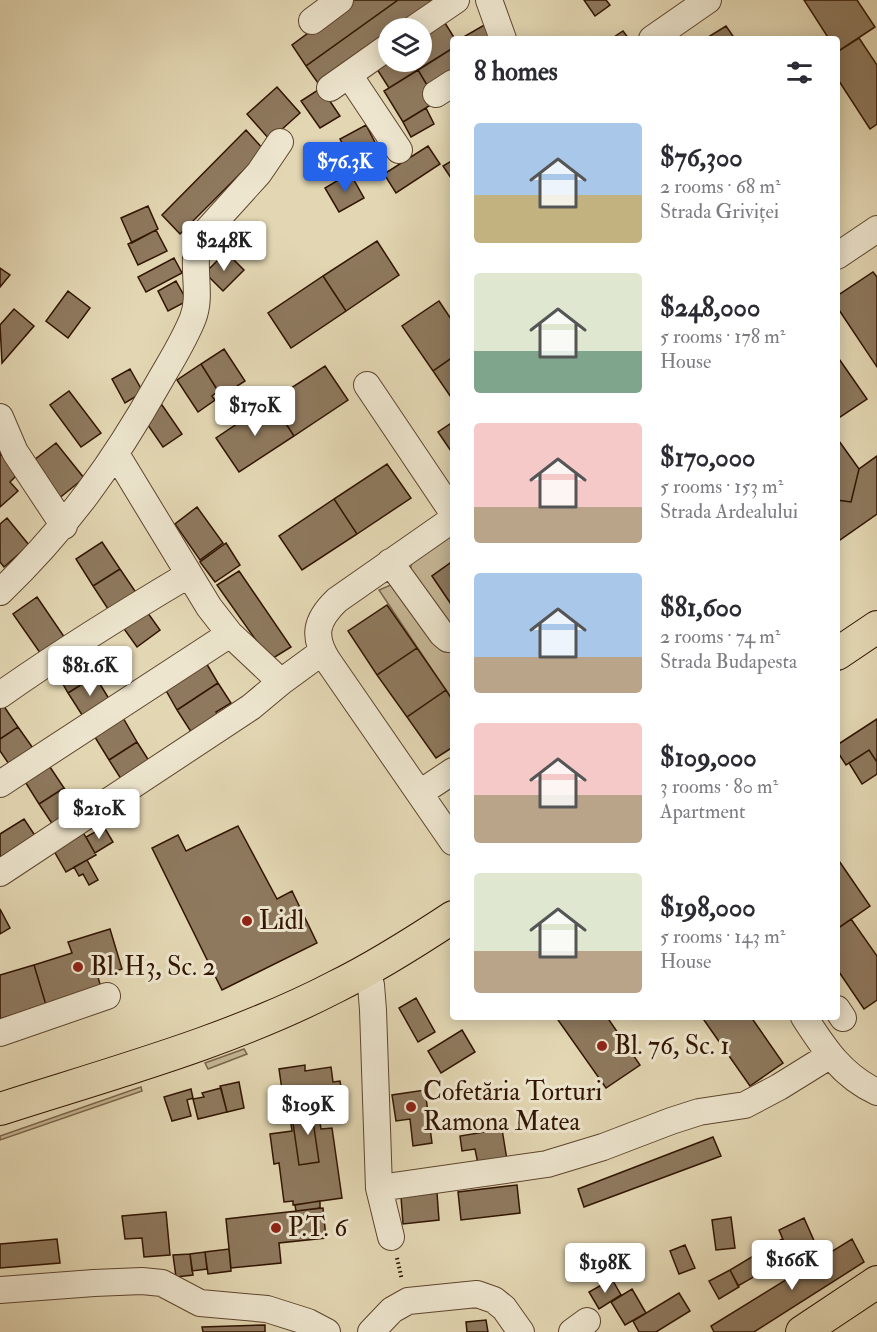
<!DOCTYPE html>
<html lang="en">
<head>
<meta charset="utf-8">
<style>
  :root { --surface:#fff; --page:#f7f7f7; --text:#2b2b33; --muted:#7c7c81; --accent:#2563eb }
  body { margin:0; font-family:"IM FELL Double Pica",serif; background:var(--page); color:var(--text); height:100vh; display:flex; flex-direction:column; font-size:22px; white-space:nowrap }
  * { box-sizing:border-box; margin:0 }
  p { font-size:20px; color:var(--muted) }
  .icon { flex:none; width:33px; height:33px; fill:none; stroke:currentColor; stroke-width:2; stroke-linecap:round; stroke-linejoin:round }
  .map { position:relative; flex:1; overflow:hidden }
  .details { position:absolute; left:450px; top:36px; width:390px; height:984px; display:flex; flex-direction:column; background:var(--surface); border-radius:6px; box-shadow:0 3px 15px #0003 }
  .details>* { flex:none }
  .buttons { position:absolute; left:378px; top:18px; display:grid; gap:12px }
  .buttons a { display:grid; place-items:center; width:54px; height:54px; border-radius:50%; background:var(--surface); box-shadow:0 3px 15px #0003; font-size:30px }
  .price { position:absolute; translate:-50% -51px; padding:0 14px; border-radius:6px; background:#fff; color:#222; font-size:20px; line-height:39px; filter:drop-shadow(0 2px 3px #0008) }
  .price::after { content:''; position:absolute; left:50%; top:36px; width:18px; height:14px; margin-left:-9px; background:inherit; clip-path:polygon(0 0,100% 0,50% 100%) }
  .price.on { background:var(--accent); color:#fff }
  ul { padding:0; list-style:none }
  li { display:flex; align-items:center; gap:18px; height:150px; padding:0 24px }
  li span { display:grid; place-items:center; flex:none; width:168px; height:120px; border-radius:6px; color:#555 }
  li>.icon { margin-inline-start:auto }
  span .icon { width:72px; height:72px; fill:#fffc; stroke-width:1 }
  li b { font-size:26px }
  h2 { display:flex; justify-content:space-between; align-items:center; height:72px; padding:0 24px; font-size:26px }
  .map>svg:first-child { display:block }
</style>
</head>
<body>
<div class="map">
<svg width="877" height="1332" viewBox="0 0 877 1332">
  <rect width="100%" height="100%" fill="#e3d7b3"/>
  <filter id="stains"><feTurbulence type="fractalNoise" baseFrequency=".00333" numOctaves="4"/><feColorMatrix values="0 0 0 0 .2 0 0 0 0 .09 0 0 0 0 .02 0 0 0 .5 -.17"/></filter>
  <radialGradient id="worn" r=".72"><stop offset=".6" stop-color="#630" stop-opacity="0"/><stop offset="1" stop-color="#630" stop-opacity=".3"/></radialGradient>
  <path fill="#c5b695" stroke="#7b654b" stroke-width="1.5" d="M 453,533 L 453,561 L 432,576 L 453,607 L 453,630 L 411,571 L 411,565 L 414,560 Z
    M 393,584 L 453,651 L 453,701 L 379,590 Z
    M 244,1049 L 247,1054 L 208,1069 L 205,1063 Z
    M 141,1087 L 142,1091 L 0,1140 L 0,1136 Z"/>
  <path fill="#8e795e" stroke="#311401" stroke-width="1.5" d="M 353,0 L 398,0 L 306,66 L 292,45 Z
    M 398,0 L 440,0 L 398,28 L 388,28 L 388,35 L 318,83 L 306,66 Z
    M 584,0 L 606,0 L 610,5 L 595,16 Z
    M 804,0 L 857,0 L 875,27 L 837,52 L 837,39 L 829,39 Z
    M 445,23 L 455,39 L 453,39 L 453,48 L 389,88 L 375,66 L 388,62 L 422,62 L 422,37 Z
    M 486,24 L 493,39 L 460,39 Z
    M 726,26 L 735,39 L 705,39 Z
    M 623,31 L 629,39 L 611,39 Z
    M 859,38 L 877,65 L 877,124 L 870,129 L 837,78 L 837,52 Z
    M 453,48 L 453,76 L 430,90 L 418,70 Z
    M 418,70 L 430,90 L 434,103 L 403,122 L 384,91 Z
    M 277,87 L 300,113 L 270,140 L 247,114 Z
    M 321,88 L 340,116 L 320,128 L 301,101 Z
    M 426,108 L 434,124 L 411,137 L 403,122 Z
    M 366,125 L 381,154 L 355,167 L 340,139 Z
    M 246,130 L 264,150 L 180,234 L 162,215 Z
    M 428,146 L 440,164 L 396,193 L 384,174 Z
    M 453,160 L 453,181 L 443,166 Z
    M 350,173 L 364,198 L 339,212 L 325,188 Z
    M 148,206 L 158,229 L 132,243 L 121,218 Z
    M 156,230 L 167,251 L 138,265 L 128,244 Z
    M 377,241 L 399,275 L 346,311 L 323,276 Z
    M 226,252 L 244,270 L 223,291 L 205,273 Z
    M 174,258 L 182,273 L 146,292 L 138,277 Z
    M 0,268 L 10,275 L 0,287 Z
    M 873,272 L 877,277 L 877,367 L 837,307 L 837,296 Z
    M 323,276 L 346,311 L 291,348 L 268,313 Z
    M 176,281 L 187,301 L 168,311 L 158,291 Z
    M 68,291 L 90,308 L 68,338 L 46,321 Z
    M 439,301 L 453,322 L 453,357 L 433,371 L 402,326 Z
    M 14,309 L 34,326 L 2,363 L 0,325 Z
    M 224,349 L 245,381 L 228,392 L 225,387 L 218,391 L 201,364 Z
    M 837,356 L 867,399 L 837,419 Z
    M 453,357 L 453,400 L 433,371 Z
    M 201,364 L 218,391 L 212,396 L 215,400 L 198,412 L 177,380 Z
    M 325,366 L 348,400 L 294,436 L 271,401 Z
    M 130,369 L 143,392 L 125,403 L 112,379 Z
    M 69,391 L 101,433 L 81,447 L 50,405 Z
    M 271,401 L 294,436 L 239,472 L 216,438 Z
    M 162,405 L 182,434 L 163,447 L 143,418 Z
    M 453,422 L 453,454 L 438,432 Z
    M 839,441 L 859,469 L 851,502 L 837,500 L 837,442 Z
    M 56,443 L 84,478 L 57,500 L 29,464 Z
    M 0,453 L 18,474 L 10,482 L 18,491 L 0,507 Z
    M 877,456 L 877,514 L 837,542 L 837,500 L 851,502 L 859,469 Z
    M 387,464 L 411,498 L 357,534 L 334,499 Z
    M 334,499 L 357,534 L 302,570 L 279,536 Z
    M 197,507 L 223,543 L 200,560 L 175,524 Z
    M 7,518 L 29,545 L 4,567 L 0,562 L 0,524 Z
    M 102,542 L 120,569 L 93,586 L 76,559 Z
    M 226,543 L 240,565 L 215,582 L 200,562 Z
    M 453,561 L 453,607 L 432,576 Z
    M 120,569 L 137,594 L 110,612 L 93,586 Z
    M 239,571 L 291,647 L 270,660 L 217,585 Z
    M 37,597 L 67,641 L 43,657 L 13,614 Z
    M 387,605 L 417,648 L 377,675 L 348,631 Z
    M 145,609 L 160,630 L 137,647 L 122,626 Z
    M 417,648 L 446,690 L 407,717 L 377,675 Z
    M 82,654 L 95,676 L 68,693 L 55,670 Z
    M 205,661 L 218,683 L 177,710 L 164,687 Z
    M 95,676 L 111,702 L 84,718 L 68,693 Z
    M 218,683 L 231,703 L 216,712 L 222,721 L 195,738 L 177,710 Z
    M 446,690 L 453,701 L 453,747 L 436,758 L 407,717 Z
    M 1,702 L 18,727 L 0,739 L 0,703 Z
    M 122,716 L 137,742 L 109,760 L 93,734 Z
    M 877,719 L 877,762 L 869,750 L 846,765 L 837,751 L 837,745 Z
    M 18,727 L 35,751 L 11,767 L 0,751 L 0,739 Z
    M 137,742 L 151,764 L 123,782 L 109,760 Z
    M 869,750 L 877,762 L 877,774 L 862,784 L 849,763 Z
    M 48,764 L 64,788 L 39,804 L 24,780 Z
    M 64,788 L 79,812 L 55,828 L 39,804 Z
    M 24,819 L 38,840 L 0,865 L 0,834 Z
    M 238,826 L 277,899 L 292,891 L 317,943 L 222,990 L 152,848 L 178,835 L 186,851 Z
    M 80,827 L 96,855 L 66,872 L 50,844 Z
    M 104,827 L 113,842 L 95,853 L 86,837 Z
    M 837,858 L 870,906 L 837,929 Z
    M 87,860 L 98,880 L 89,885 L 83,874 L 79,876 L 74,867 Z
    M 0,909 L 10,928 L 0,934 Z
    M 851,919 L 877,956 L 877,1000 L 864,1009 L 837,969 L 837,929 Z
    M 110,929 L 122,969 L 98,977 L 101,988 L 46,1005 L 34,965 L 72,953 L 68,942 Z
    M 34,965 L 46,1005 L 0,1019 L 0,975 Z
    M 416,998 L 435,1032 L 418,1042 L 399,1008 Z
    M 562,1017 L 607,1017 L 640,1065 L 606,1088 L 558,1020 Z
    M 707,1017 L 751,1017 L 783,1063 L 750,1086 L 704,1020 Z
    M 462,1030 L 475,1052 L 441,1073 L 428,1051 Z
    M 305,1065 L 305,1071 L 331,1067 L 333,1082 L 340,1081 L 345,1112 L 319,1116 L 321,1129 L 332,1128 L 342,1198 L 293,1205 L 293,1201 L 284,1202 L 279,1163 L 274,1164 L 270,1134 L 292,1131 L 290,1117 L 282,1118 L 278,1091 L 282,1090 L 279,1069 Z
    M 239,1082 L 244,1108 L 227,1112 L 220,1086 Z
    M 221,1088 L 227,1112 L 198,1119 L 193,1099 L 204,1097 L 202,1093 Z
    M 191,1089 L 193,1098 L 187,1100 L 191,1116 L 172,1121 L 164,1097 Z
    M 425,1090 L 432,1143 L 413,1146 L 410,1119 L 396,1121 L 392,1095 Z
    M 311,1107 L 319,1162 L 299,1165 L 291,1109 Z
    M 502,1129 L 507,1160 L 478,1164 L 475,1149 L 462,1151 L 460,1136 Z
    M 713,1137 L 721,1156 L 584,1207 L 578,1189 Z
    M 517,1185 L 520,1213 L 461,1220 L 458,1192 Z
    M 437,1193 L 439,1220 L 403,1224 L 401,1197 Z
    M 320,1201 L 320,1208 L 296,1211 L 295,1205 Z
    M 323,1208 L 326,1238 L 279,1243 L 281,1263 L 231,1268 L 226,1219 Z
    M 166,1212 L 170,1255 L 144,1257 L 142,1238 L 125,1239 L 122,1216 Z
    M 731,1217 L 735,1248 L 716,1250 L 712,1220 Z
    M 804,1218 L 815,1243 L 790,1256 L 779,1230 Z
    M 57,1239 L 60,1263 L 0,1268 L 0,1244 Z
    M 782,1239 L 790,1256 L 738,1286 L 730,1270 Z
    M 852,1239 L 864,1262 L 754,1332 L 714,1332 L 711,1326 Z
    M 685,1245 L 695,1268 L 679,1274 L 670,1251 Z
    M 229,1249 L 231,1271 L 208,1274 L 205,1252 Z
    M 205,1252 L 207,1269 L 192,1271 L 190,1254 Z
    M 190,1254 L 193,1275 L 176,1277 L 173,1255 Z
    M 730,1270 L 739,1287 L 719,1299 L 709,1281 Z
    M 612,1279 L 621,1295 L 599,1309 L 589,1292 Z
    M 632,1289 L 646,1313 L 625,1325 L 611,1302 Z
    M 679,1293 L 690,1311 L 656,1332 L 639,1332 L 633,1321 Z
    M 486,1320 L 488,1332 L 467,1332 L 466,1322 Z
    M 265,1325 L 265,1332 L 203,1332 L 202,1327 Z"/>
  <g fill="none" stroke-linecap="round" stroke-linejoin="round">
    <g stroke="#5e452e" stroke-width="28">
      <path id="minor" d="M 489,0 L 503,39
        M 312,21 L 340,0
        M 415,28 L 456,0
        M 652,39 L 708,0
        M 349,75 L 399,150
        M 330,88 L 388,47
        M 436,94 L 453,83
        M 837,256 L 877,229
        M 367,385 L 453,513
        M 0,417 L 15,452 L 64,526
        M 116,454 L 209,607 L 230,634 L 281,682
        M 453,519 L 337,600 C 316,620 312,636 328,661 L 453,842
        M 390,562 L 442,634 L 448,639 L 453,639
        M 0,592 C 66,529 114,462 159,382 C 171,361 184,341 193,318 C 203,292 189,263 201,237 L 259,173 L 280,142
        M 0,695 C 61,652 124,613 188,575
        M 0,784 L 230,634
        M 420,793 L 453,771
        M 0,873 L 251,707 L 281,682 L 322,652
        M 366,971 L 371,985 L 373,1010 L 379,1188 L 391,1237
        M 837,1009 L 843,1018
        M 804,1017 C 824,1048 842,1076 877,1092
        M 0,1033 L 107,996
        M 379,1188 L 547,1164 L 603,1147 L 671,1121 L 699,1112 L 745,1105 L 779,1087 L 829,1056
        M 0,1290 L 94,1283 L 142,1281 L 162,1283 L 200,1303 L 267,1309 L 308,1322 L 327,1332
        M 371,1332 L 392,1310 L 408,1301 L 477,1294 L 494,1300 L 504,1308 L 521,1332
        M 572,1332 L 587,1321"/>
    </g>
    <g stroke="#311401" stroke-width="34">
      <path id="major" d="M 837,654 L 877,627
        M 0,1109 C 112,1073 231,1041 335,987 C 376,967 415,942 453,917
        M 802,1332 L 877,1282"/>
    </g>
    <path stroke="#311401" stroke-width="4" stroke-dasharray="1.5 3" stroke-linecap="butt" d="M 397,1258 L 402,1280"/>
    <use href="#minor" stroke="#ede5ce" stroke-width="26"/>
    <use href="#major" stroke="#e3d7b3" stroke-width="32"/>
  </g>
  <g fill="#8f2418" stroke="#ede5ce" stroke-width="2">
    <circle cx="247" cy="921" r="6"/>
    <circle cx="78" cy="967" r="6"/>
    <circle cx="602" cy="1046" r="6"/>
    <circle cx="411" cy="1107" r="6"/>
    <circle cx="276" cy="1228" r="6"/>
  </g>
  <g text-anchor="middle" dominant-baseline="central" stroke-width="6" stroke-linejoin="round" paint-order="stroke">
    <g font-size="26" fill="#311401" stroke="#ede5ce" text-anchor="start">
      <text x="259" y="921">Lidl</text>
      <text x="90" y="967">Bl. H3, Sc. 2</text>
      <text x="614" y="1046">Bl. 76, Sc. 1</text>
      <text x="423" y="1092">Cofetăria Torturi<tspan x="423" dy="30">Ramona Matea</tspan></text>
      <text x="288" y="1228">P.T. 6</text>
    </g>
  </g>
  <rect width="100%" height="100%" filter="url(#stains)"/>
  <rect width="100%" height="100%" fill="url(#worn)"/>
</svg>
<div class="buttons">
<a><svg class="icon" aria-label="layers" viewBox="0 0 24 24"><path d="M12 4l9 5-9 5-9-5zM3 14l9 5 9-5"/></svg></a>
</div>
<b class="price on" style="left:345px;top:193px">$76.3K</b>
<b class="price" style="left:224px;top:272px">$248K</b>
<b class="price" style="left:255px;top:437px">$170K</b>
<b class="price" style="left:90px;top:697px">$81.6K</b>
<b class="price" style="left:99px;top:840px">$210K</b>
<b class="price" style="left:308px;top:1136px">$109K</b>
<b class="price" style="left:792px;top:1291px">$166K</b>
<b class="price" style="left:605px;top:1294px">$198K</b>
<section class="details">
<h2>8 homes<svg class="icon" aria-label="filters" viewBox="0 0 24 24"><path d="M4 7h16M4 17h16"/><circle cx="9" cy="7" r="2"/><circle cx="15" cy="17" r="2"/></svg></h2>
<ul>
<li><span style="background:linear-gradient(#a9c7e8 60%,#c2b280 0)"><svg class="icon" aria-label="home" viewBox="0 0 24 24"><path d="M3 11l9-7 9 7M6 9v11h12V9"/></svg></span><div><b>$76,300</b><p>2 rooms · 68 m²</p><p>Strada Griviţei</p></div></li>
<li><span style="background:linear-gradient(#dfe7d0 65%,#7fa58c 0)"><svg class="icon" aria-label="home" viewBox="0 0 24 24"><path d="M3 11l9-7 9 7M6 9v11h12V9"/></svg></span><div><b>$248,000</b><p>5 rooms · 178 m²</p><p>House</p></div></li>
<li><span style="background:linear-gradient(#f6c9c9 70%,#b9a48a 0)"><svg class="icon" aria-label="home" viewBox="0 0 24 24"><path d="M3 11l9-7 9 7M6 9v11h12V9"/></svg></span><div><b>$170,000</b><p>5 rooms · 153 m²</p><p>Strada Ardealului</p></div></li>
<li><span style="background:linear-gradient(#a9c7e8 70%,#b9a48a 0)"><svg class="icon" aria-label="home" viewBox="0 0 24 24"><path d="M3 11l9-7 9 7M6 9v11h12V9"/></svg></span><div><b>$81,600</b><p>2 rooms · 74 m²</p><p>Strada Budapesta</p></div></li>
<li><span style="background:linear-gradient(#f6c9c9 60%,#b9a48a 0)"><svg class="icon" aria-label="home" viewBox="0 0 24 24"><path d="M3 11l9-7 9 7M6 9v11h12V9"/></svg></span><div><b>$109,000</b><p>3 rooms · 80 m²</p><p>Apartment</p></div></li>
<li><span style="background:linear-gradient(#dfe7d0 65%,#b9a48a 0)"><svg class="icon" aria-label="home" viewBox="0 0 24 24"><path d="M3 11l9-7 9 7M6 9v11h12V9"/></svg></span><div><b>$198,000</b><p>5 rooms · 143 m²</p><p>House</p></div></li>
</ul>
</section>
</div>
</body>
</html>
